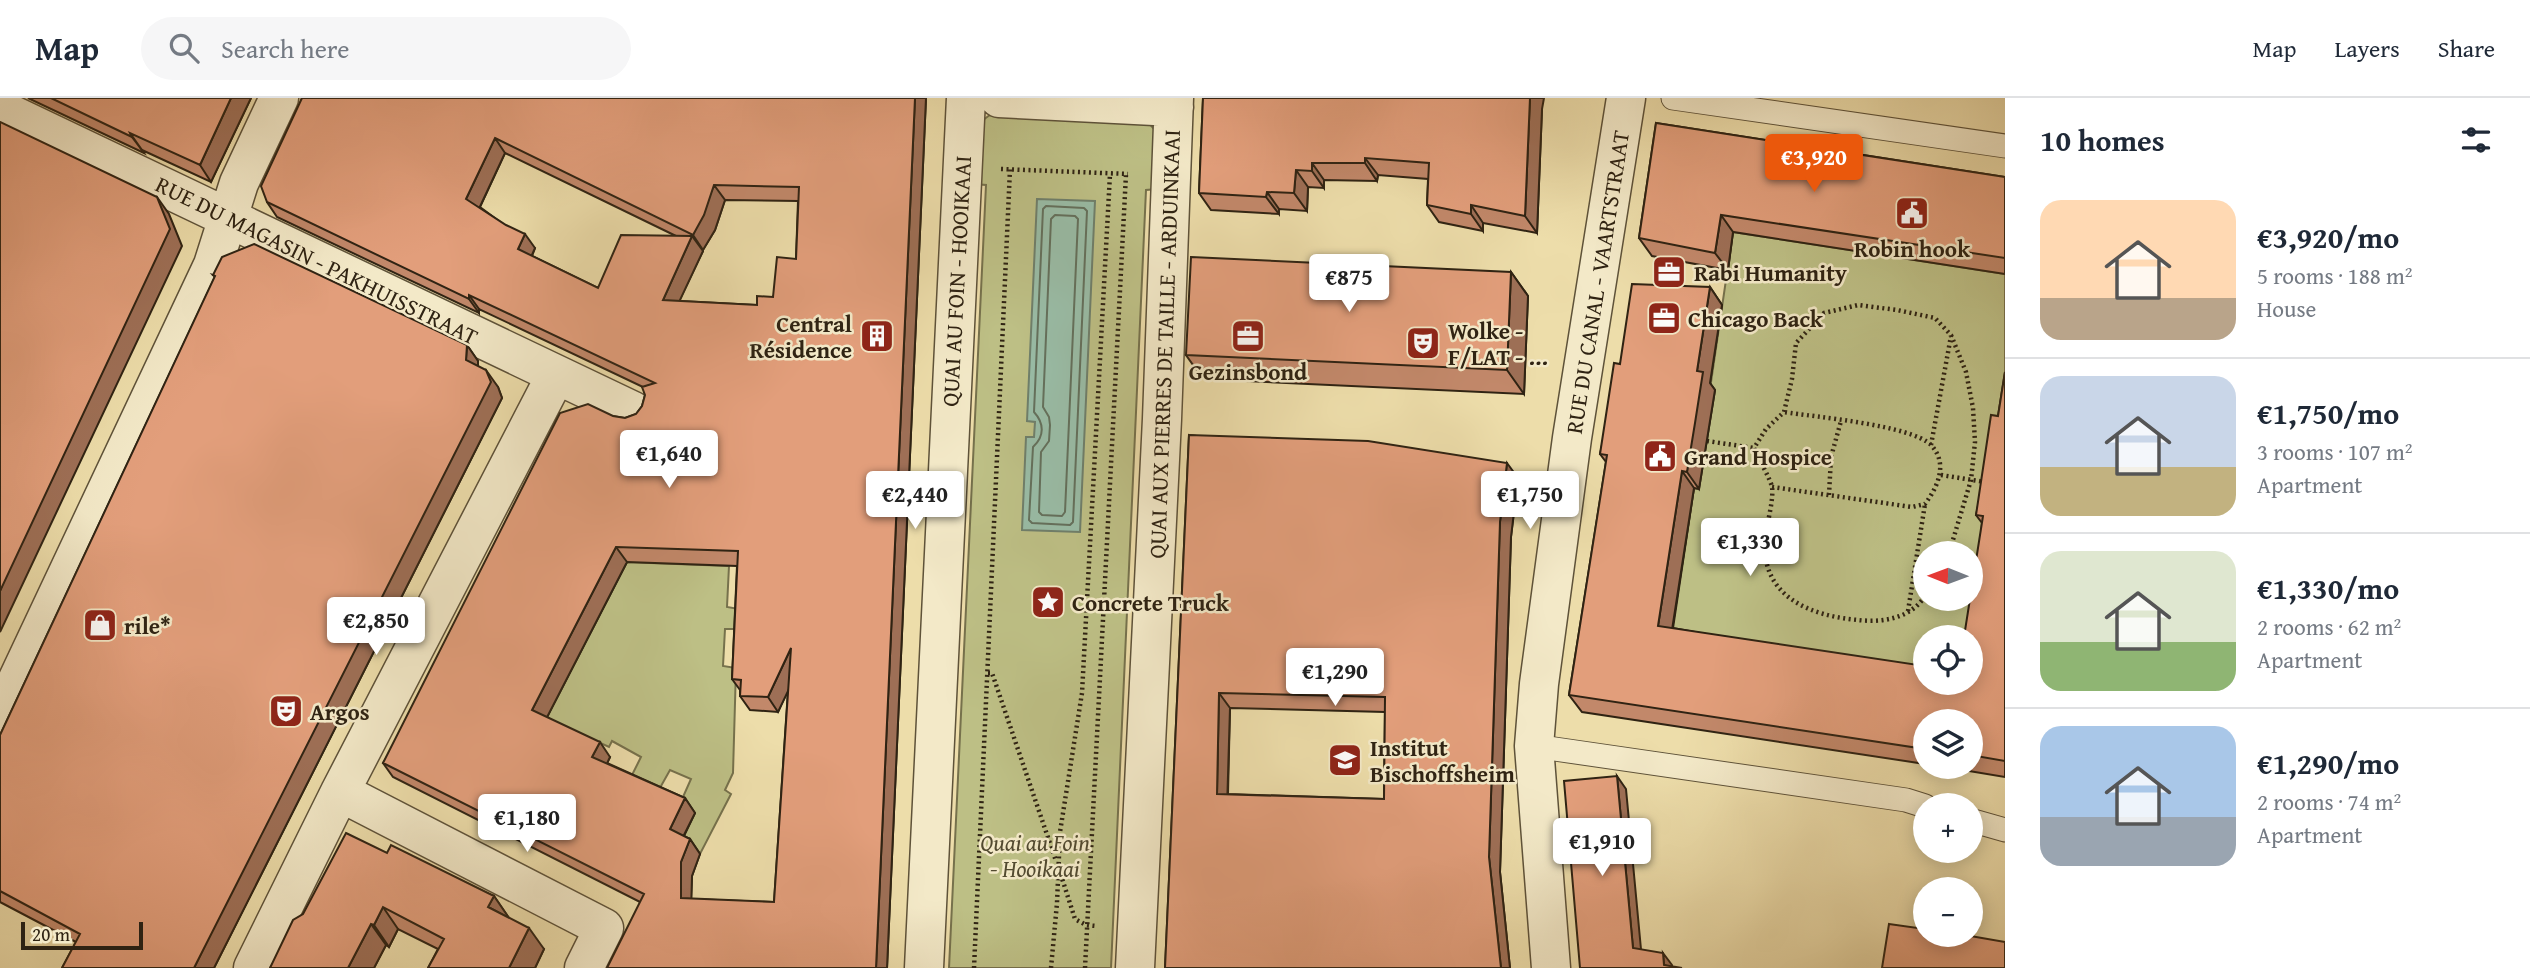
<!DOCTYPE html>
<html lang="en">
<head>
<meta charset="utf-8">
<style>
  :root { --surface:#fff; --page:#f6f6f7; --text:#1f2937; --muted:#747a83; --line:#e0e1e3; --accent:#ea580c }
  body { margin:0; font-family:"Gentium Book Plus",serif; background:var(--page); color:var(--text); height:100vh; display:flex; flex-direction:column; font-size:26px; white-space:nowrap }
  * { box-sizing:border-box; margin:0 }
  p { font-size:23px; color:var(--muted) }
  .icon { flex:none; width:38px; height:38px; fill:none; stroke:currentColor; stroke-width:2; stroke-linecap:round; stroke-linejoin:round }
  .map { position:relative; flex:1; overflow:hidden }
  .panel { display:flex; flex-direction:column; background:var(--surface); width:525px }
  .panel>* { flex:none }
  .needle { width:46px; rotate:271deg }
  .tools { position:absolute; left:1913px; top:443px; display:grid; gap:14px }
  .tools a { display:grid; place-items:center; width:70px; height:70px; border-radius:50%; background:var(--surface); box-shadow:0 4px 18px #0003; font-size:35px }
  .scale { position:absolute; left:21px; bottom:18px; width:122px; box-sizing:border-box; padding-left:7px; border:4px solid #2f2313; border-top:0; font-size:19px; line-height:24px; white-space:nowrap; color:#2f2313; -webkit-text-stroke:5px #f3e9c8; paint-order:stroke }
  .price { position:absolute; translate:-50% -60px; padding:0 16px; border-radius:7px; background:#fff; color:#222; font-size:23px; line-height:46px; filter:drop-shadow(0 2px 4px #0008) }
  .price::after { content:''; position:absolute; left:50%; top:42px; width:21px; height:16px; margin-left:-10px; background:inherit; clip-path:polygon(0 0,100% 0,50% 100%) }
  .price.active { background:var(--accent); color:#fff }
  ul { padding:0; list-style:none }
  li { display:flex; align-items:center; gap:21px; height:175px; padding:0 35px }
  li+li { border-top:2px solid var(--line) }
  li span { display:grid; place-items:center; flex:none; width:196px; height:140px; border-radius:21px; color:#555 }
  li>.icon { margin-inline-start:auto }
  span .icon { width:84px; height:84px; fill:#fffc; stroke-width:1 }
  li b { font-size:30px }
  h2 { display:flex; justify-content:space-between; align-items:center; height:84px; padding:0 35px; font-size:30px }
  header { display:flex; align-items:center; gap:42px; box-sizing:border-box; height:98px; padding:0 35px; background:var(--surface); border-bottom:2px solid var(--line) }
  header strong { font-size:33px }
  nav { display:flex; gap:38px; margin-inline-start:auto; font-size:24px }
  .search { width:490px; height:63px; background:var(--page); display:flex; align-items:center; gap:18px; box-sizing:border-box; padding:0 24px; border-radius:38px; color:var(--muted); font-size:26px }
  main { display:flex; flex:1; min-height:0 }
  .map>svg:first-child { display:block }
</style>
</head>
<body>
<header>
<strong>Map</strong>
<div class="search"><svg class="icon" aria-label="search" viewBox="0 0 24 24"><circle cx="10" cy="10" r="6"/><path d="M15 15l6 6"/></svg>Search here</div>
<nav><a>Map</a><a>Layers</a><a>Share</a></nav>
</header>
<main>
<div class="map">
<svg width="2005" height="870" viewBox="0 0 2005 870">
  <rect width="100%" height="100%" fill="#edddaa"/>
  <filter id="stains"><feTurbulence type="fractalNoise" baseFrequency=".00286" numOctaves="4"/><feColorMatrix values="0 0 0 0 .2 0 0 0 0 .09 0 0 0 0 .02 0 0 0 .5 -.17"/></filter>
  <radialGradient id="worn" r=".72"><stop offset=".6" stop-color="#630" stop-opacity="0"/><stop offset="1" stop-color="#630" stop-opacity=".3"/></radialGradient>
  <path fill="#bdbf85" stroke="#76714c" stroke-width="2" fill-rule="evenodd" d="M 994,14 L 1147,23 L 1155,32 L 1158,91 L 1146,92 L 1111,870 L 949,870 L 986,87 L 973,86 L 983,22 Z
    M 1733,134 L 2005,176 L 2005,335 L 1970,584 L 1970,539 L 1925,539 L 1925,584 L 1670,545 L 1694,390 L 1698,391 L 1710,291 ZM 1925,455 L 1970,455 L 1970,500 L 1925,500 Z
    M 624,464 L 729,468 L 727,509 L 739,511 L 738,531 L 725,531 L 723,568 L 736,570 L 733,675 L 725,692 L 731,696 L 700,756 L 680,745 L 679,708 L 691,681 L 670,672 L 656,697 L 628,685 L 641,659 L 612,643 L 609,649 L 546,620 Z"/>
  <path fill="#99bca6" stroke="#6f7f6b" stroke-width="2" d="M 1037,101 L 1095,103 L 1080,434 L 1022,432 L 1026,339 L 1034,339 L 1035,324 L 1027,323 Z"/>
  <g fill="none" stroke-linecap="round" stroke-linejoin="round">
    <path stroke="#64705c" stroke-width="2" d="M 1046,108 L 1084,110 L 1087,113 L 1073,424 L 1070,427 L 1032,425 L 1029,422 L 1033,349 C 1045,338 1044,325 1034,314 L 1043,111 Z
      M 1055,117 L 1075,118 L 1078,121 L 1065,414 L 1062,418 L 1042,417 L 1039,414 L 1041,354 L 1049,343 L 1050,327 L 1049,319 L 1043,309 L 1051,121 Z"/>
    <g stroke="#5e5239" stroke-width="25">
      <path id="service" d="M 1673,0 L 2005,48
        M 1534,648 L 1906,702 L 1925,708
        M 1970,722 L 2005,732"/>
    </g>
    <g stroke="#5e5239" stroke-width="41">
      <path id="minor" d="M 999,0 L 1174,9
        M 0,11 L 633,313
        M 0,619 L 213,167 L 239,85 L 279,0
        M 340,694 L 604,830 L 584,870
        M 253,870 L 340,694 L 556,277
        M 924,870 L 966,0
        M 1135,870 L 1162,321 L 1174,0
        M 1551,870 L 1534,648 L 1539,586 L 1572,340 L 1626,0"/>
    </g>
    <path stroke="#2f2313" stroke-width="4.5" stroke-dasharray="2 3.5" stroke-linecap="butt" d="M 1001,71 L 1128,76
      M 1707,343 L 1754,350
      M 1931,347 L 1951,238
      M 1941,377 L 1985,384
      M 1772,389 L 1912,409 L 1925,406 C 1937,390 1949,366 1931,347 C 1911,327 1815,319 1784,314
      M 1829,397 L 1831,359 L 1841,323
      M 1925,498 C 1911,520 1883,525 1858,522 C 1811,518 1761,499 1765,442 C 1766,428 1774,403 1772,389 C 1770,380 1758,360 1754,350 L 1766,331 L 1784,314 L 1792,281 L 1796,245 L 1824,215 L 1858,207 L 1897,212 L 1935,220 L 1951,237 L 1966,274 L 1973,310 L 1975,344 L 1971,382 L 1949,455
      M 1908,513 L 1925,406
      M 988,575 L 992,575 L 1056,763
      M 1059,771 L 1075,821 L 1086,827 L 1096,828
      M 974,870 L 1010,71
      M 1051,870 L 1057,805 L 1060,734 L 1082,595 L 1110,76
      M 1085,870 L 1126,76"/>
    <use href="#service" stroke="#f3e9c8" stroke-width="23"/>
    <use href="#minor" stroke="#f3e9c8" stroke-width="38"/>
  </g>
  <path fill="#c2886a" stroke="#2f2313" stroke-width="2" fill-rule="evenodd" d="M 28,0 L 251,0 L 211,84 L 142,52 L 144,55 Z
    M 302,0 L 926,0 L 887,870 L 640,804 L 393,679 L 383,665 L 613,318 L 625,320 L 636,316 L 642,308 L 645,297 L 643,289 L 479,211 L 479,215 L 277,119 L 267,104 ZM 505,55 L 676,138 L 598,190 L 532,158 L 535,150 L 480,109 ZM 725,102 L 798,103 L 796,161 L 773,199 L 757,207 L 679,203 L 703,153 L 701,150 L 703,152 L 715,132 ZM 627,464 L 737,468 L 732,581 L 740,592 L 740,598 L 750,612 L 778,614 L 788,592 L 774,804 L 691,801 L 692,778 L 700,756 L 690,741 L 684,738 L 695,715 L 685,700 L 607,665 L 610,659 L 547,619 Z
    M 1203,0 L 1542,11 L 1537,135 L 1483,125 L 1483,133 L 1439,124 L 1427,107 L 1428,81 L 1378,77 L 1377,83 L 1324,82 L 1324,90 L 1308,89 L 1307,113 L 1279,111 L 1279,116 L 1211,112 L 1199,95 Z
    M 1656,25 L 2005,79 L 2005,176 L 1733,134 L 1728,172 L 1652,158 L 1639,140 Z
    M 1511,174 L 1528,198 L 1524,296 L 1203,281 L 1186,257 Z
    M 213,177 L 467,247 L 478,263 L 478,268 L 498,289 L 502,300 L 214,870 L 62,870 L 76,844 L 0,804 L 0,637 L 215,179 Z
    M 1710,189 L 1722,207 L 1710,285 L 1715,292 L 1699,391 L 1694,390 L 1673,530 L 1970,584 L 1982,425 L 1976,417 L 1998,318 L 2005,274 L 2005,679 L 1939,668 L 1970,668 L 1970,623 L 1925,623 L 1925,666 L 1582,614 L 1569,597 L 1606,364 L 1600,356 L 1620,266 Z
    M 1189,337 L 1518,380 L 1511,439 L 1500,774 L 1510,870 L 1165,870 ZM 1230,610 L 1385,614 L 1384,701 L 1228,696 Z
    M 387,755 L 494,798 L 509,820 L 544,851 L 535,870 L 428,870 L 438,851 L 398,831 L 389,849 L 386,847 L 374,870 L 270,870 L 303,816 Z"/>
  <path fill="#9e6f56" stroke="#2f2313" stroke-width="2" d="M 231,0 L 251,0 L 211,84 L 200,67 Z
    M 915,0 L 926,0 L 887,870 L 876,870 Z
    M 1530,0 L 1544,0 L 1542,11 L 1537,135 L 1525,118 Z
    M 130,35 L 142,52 L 144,55 L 132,39 Z
    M 495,40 L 505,55 L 477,115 L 466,101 Z
    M 1365,60 L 1378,77 L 1377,83 L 1365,65 Z
    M 1312,65 L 1324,82 L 1324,90 L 1312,73 Z
    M 1296,72 L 1308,89 L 1307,113 L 1294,95 Z
    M 714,87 L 725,102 L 715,132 L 703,152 L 693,137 Z
    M 1267,94 L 1279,111 L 1279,116 L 1266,99 Z
    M 157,99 L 169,116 L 182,148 L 0,534 L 0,493 Z
    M 1471,107 L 1483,125 L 1483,133 L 1471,116 Z
    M 1721,117 L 1733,134 L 1728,172 L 1715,155 Z
    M 525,136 L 535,150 L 528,166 L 518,151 Z
    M 692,138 L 703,153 L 673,217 L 663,202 Z
    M 1511,174 L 1528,198 L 1524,296 L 1507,272 Z
    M 1710,189 L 1722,207 L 1710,285 L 1715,292 L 1699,391 L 1687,374 L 1697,273 Z
    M 469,197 L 479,211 L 479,215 L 469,201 Z
    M 467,247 L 478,263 L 478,279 L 466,262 Z
    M 486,272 L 498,289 L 502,300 L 214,870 L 194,870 Z
    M 1507,365 L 1518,380 L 1511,439 L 1500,774 L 1510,870 L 1501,870 L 1489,759 L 1500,424 Z
    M 1682,373 L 1694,390 L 1670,545 L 1658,528 Z
    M 616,449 L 627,464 L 543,627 L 532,612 Z
    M 791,550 L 802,564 L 778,614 L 768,599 Z
    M 1219,595 L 1230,610 L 1227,711 L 1217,696 Z
    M 600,644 L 610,659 L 603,674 L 592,659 Z
    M 1617,678 L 1626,691 L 1642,862 L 1633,850 Z
    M 685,700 L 695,715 L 680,745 L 670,731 Z
    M 690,741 L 700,756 L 692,778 L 691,815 L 681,800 L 681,764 Z
    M 494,798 L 509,820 L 488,809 Z
    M 383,809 L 398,831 L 389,849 L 374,827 Z
    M 371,826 L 386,847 L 374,870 L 348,870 Z
    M 529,830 L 544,851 L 535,870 L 509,870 Z
    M 1663,855 L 1672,867 L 1672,870 L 1664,867 Z"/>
  <path fill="#e29e7b" stroke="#2f2313" stroke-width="2" fill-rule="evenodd" d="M 51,0 L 231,0 L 200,67 L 130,35 L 132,39 Z
    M 302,0 L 915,0 L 876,870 L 607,870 L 644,796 L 383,665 L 560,315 L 588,306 L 613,318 L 625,320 L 636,316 L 642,308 L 645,297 L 642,289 L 655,285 L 469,197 L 469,201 L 267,104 L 261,88 ZM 495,40 L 693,137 L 704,117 L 714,87 L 799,89 L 796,161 L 777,159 L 773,199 L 757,198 L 757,207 L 663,202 L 692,138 L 621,137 L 598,190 L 518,151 L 525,136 L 506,127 L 466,101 ZM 616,449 L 738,453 L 732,581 L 741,582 L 740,598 L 768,599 L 791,550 L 774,804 L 681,800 L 681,764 L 690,741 L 670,731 L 685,700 L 592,659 L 600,644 L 532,612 Z
    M 1203,0 L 1530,0 L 1525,118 L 1471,107 L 1471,116 L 1427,107 L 1429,65 L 1365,60 L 1365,65 L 1312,65 L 1312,73 L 1296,72 L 1294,95 L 1267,94 L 1266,99 L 1199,95 Z
    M 0,24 L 157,99 L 170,131 L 0,493 Z
    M 1656,25 L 2005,79 L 2005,160 L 1721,117 L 1715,155 L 1639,140 Z
    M 254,146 L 467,247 L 466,262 L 486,272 L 491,284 L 194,870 L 62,870 L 80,836 L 0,793 L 0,637 L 215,178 L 213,177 L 222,159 Z
    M 1191,159 L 1511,174 L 1507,272 L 1186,257 Z
    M 1632,186 L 1710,189 L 1697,273 L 1703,274 L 1695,325 L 1687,374 L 1682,373 L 1658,528 L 1925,568 L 1925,584 L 1970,584 L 1970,539 L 1964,539 L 1983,418 L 1976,417 L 1991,317 L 1998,318 L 2005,274 L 2005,663 L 1970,657 L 1970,623 L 1925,623 L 1925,651 L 1569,597 L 1607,357 L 1600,356 L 1614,265 L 1620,266 Z
    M 1189,337 L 1368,343 L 1507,365 L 1500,424 L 1489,759 L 1501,870 L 1165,870 ZM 1219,595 L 1385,599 L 1384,701 L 1217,696 Z
    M 1617,678 L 1633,850 L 1663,855 L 1664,867 L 1682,870 L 1580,870 L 1564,683 Z
    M 346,735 L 387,755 L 391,747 L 494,798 L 488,809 L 529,830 L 509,870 L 428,870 L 444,841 L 383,809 L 374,827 L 371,826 L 348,870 L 270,870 L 293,822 L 303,816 Z
    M 1889,826 L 1925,831 L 1925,836 L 1959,836 L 2005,844 L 2005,870 L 1882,870 Z"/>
  <defs>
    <g id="civic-square" transform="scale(1.75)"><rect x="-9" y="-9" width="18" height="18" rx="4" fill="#8f2418" stroke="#f3e9c8"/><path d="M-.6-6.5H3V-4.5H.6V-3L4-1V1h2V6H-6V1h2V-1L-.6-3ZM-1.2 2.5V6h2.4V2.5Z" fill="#fff"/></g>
    <g id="office-square" transform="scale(1.75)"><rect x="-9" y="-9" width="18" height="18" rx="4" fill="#8f2418" stroke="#f3e9c8"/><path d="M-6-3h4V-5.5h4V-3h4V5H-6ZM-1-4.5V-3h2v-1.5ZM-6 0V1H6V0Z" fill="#fff"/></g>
    <g id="building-square" transform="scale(1.75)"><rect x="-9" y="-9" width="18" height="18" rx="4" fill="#8f2418" stroke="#f3e9c8"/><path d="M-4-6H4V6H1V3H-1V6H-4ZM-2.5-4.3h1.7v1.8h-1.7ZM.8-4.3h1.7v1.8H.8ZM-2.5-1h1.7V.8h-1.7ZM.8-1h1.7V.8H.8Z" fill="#fff"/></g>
    <g id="theatre-square" transform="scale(1.75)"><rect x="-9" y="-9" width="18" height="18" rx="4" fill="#8f2418" stroke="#f3e9c8"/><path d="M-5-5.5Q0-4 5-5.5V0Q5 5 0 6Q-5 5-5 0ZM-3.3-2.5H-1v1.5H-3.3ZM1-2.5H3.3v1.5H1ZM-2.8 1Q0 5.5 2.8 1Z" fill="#fff"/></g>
    <g id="sight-square" transform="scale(1.75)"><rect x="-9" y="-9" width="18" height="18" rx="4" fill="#8f2418" stroke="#f3e9c8"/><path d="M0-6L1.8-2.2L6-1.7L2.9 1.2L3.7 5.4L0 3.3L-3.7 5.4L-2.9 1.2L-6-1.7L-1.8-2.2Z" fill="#fff"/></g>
    <g id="shop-square" transform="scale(1.75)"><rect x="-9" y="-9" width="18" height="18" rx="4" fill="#8f2418" stroke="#f3e9c8"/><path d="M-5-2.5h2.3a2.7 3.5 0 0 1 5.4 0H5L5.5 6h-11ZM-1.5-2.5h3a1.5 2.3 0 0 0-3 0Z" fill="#fff"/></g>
    <g id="school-square" transform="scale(1.75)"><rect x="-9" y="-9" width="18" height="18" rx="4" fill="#8f2418" stroke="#f3e9c8"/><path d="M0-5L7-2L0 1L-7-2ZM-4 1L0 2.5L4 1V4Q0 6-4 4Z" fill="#fff"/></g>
  </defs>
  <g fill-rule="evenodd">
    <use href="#civic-square" x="1912" y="115"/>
    <use href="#office-square" x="1669" y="174"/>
    <use href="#office-square" x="1664" y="220"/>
    <use href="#building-square" x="877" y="238"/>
    <use href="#office-square" x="1248" y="238"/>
    <use href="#theatre-square" x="1423" y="245"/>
    <use href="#civic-square" x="1660" y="358"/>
    <use href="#sight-square" x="1048" y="504"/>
    <use href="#shop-square" x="100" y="527"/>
    <use href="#theatre-square" x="286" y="613"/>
    <use href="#school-square" x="1345" y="662"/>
  </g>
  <g text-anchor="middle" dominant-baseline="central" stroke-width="5" stroke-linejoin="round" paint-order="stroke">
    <g font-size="23" font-weight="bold" fill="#2f2313" stroke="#f3e9c8" text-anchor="start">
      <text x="1912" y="150" text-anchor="middle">Robin hook</text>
      <text x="1694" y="174">Rabi Humanity</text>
      <text x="1688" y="220">Chicago Back</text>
      <text x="852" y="225" text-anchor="end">Central<tspan x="852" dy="26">Résidence</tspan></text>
      <text x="1448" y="232">Wolke -<tspan x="1448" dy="26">F/LAT - ...</tspan></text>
      <text x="1248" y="273" text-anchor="middle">Gezinsbond</text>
      <text x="1684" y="358">Grand Hospice</text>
      <text x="1072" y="504">Concrete Truck</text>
      <text x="124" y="527">rile*</text>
      <text x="310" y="613">Argos</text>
      <text x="1370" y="649">Institut<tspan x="1370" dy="26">Bischoffsheim</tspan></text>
    </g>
    <g font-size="23" fill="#2f2313" stroke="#f3e9c8">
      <text transform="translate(317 162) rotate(26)">RUE DU MAGASIN - PAKHUISSTRAAT</text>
      <text transform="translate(956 183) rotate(-87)">QUAI AU FOIN - HOOIKAAI</text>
      <text transform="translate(1597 184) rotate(-81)">RUE DU CANAL - VAARTSTRAAT</text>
      <text transform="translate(1164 246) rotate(-88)">QUAI AUX PIERRES DE TAILLE - ARDUINKAAI</text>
    </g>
    <g font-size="23" font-style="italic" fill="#524a30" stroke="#f3e9c8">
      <text x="1035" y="744">Quai au Foin<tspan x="1035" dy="26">- Hooikaai</tspan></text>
    </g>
  </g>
  <rect width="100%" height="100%" filter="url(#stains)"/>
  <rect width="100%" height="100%" fill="url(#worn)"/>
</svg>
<div class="tools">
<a><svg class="needle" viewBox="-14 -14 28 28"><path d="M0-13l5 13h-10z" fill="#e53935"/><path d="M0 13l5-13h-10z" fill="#747a83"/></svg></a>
<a><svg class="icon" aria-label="locate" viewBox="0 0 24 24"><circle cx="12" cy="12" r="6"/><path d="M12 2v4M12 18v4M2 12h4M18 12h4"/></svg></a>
<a><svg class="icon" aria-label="layers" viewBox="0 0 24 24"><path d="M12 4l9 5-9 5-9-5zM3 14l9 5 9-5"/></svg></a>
<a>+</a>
<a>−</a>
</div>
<div class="scale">20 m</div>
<b class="price active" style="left:1814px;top:96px">€3,920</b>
<b class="price" style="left:1349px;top:216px">€875</b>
<b class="price" style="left:669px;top:392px">€1,640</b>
<b class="price" style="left:915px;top:433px">€2,440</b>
<b class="price" style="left:1530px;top:433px">€1,750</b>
<b class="price" style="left:1750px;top:480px">€1,330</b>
<b class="price" style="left:376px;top:559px">€2,850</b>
<b class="price" style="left:1335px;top:610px">€1,290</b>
<b class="price" style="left:527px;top:756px">€1,180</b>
<b class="price" style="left:1602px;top:780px">€1,910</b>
</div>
<section class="panel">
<h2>10 homes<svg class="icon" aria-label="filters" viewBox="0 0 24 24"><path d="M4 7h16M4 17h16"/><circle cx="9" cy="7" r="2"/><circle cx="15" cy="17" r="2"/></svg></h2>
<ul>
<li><span style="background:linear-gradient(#ffd9b3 70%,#b9a48a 0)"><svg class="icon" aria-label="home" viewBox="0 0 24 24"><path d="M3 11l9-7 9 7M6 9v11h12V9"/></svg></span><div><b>€3,920/mo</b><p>5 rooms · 188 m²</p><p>House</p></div></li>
<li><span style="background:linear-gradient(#c9d6e8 65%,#c2b280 0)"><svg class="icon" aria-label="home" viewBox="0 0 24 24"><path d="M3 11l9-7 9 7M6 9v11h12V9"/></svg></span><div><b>€1,750/mo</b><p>3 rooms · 107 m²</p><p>Apartment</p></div></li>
<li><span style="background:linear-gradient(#dfe7d0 65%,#8fb573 0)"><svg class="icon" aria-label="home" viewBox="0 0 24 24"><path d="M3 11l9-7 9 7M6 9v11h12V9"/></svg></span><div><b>€1,330/mo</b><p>2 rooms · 62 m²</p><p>Apartment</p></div></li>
<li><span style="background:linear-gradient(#a9c7e8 65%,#9aa5b1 0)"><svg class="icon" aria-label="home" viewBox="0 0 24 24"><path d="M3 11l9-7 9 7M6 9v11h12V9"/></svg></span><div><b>€1,290/mo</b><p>2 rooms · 74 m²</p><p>Apartment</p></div></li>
</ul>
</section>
</main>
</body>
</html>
